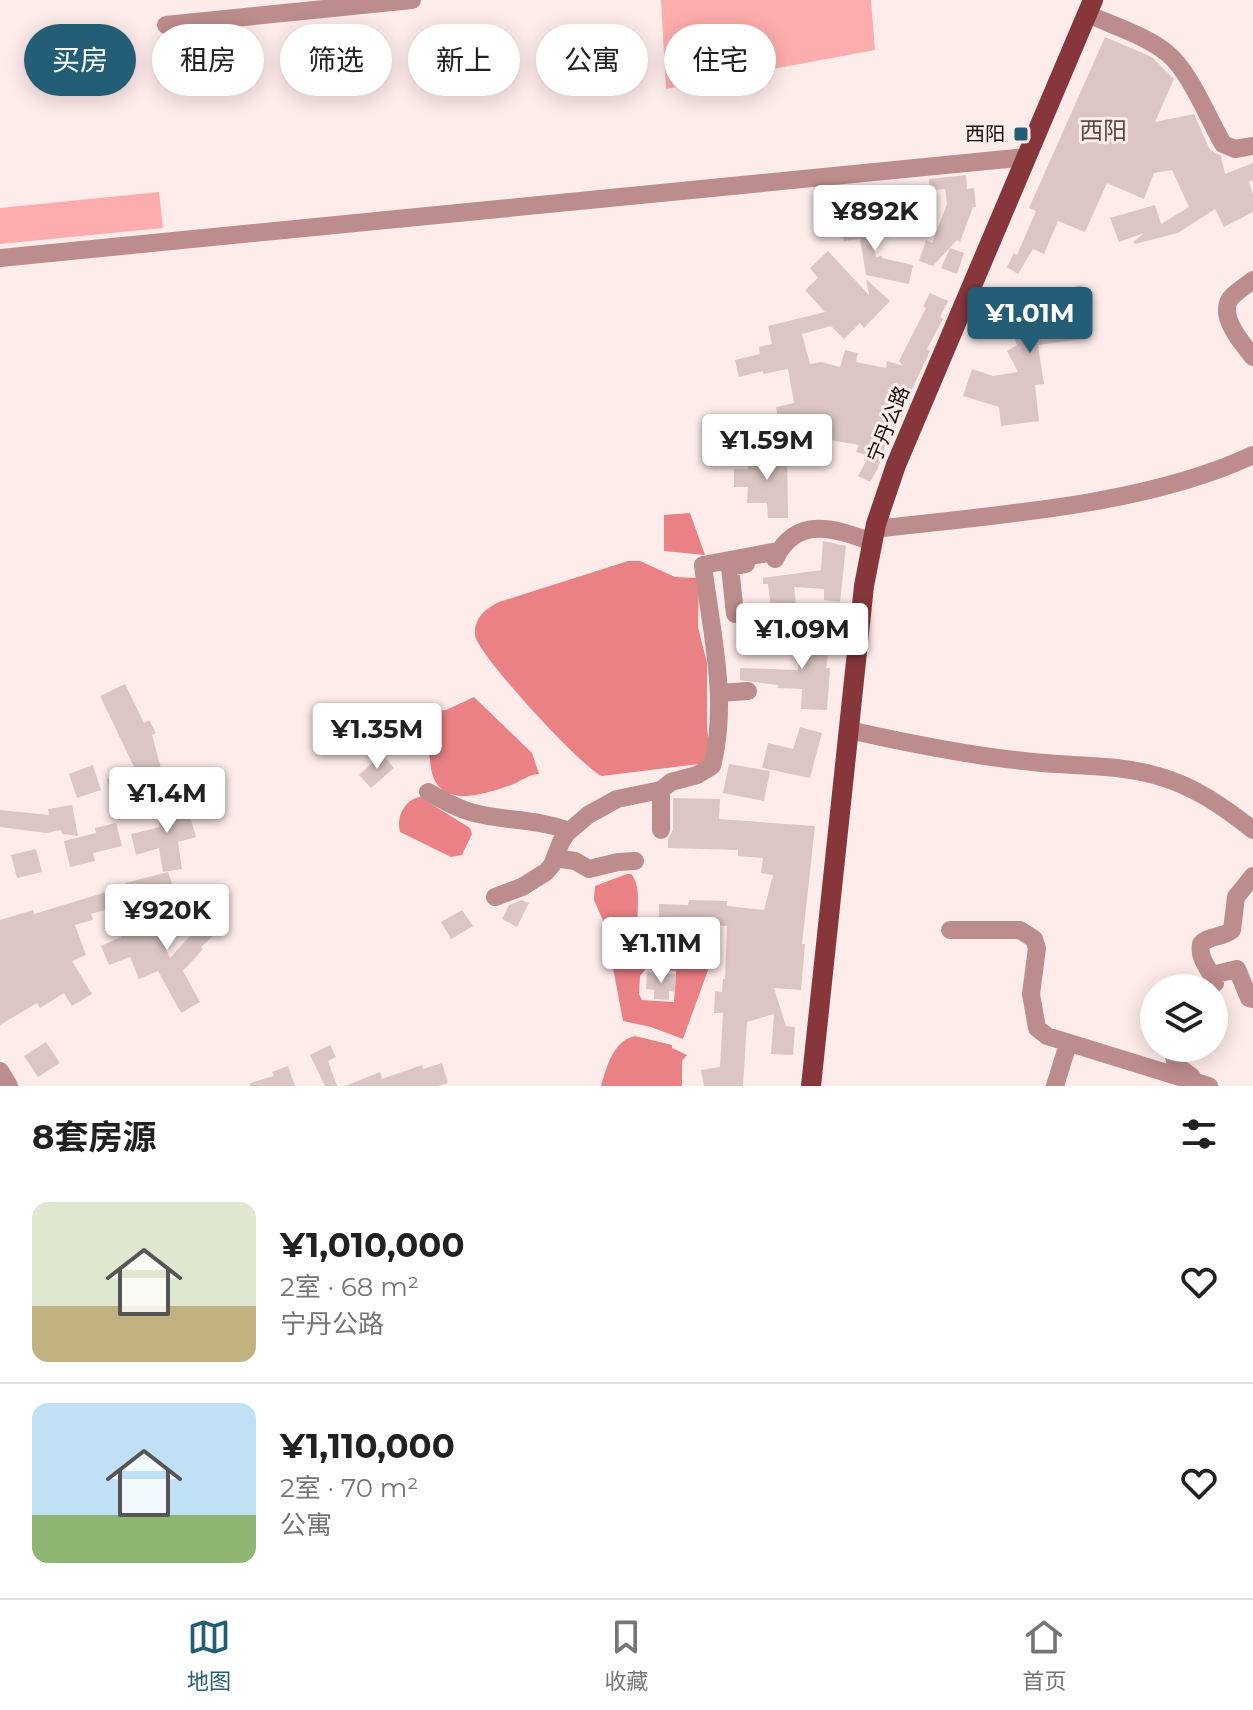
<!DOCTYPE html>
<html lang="zh">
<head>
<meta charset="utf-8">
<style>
  :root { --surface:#fff; --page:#f2f2f2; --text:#202124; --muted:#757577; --line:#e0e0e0; --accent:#235e76 }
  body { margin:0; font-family:Montserrat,"Noto Sans SC",sans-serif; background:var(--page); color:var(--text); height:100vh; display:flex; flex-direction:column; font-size:30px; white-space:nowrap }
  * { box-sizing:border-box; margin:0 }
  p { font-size:26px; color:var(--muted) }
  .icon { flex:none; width:44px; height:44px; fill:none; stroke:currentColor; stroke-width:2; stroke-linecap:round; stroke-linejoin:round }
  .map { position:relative; height:1086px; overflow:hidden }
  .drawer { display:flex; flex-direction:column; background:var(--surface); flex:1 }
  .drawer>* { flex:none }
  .guide { position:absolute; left:24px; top:24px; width:800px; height:72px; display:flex; gap:16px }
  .controls { position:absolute; left:1140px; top:974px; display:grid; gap:16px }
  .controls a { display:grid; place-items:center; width:88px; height:88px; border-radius:50%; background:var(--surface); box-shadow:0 4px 20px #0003; font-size:40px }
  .price { position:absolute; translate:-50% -68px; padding:0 18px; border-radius:8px; background:#fff; color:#222; font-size:26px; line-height:52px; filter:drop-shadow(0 2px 4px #0008) }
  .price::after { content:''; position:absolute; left:50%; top:48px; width:24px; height:18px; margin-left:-12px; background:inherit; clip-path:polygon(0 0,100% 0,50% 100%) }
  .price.on { background:var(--accent); color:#fff }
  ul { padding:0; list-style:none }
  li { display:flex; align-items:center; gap:24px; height:200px; padding:0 32px }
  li+li { border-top:2px solid var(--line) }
  li span { display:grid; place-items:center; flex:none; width:224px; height:160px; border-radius:16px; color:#555 }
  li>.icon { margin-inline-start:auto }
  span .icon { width:96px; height:96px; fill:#fffc; stroke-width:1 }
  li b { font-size:34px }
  h2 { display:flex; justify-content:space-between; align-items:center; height:96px; padding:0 32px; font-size:34px }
  .chip { padding:0 28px; border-radius:36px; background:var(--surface); box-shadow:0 4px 20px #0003; font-size:28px; line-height:72px }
  .chip.on { background:var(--accent); color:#fff }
  .menu { display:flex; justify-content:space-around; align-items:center; height:112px; border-top:2px solid var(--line); background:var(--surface); font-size:22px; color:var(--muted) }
  .menu a { display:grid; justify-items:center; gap:4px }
  .menu .on { color:var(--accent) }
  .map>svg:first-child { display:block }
</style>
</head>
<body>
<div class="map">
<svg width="1253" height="1086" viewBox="0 0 1253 1086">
  <rect width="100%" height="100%" fill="#feeceb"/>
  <path fill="#fdadad" d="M 661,0 L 871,0 L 875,50 L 666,89 Z
    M 159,192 L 163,228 L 0,244 L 0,208 Z"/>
  <path fill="#ea8184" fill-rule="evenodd" d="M 690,513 L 705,555 L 664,551 L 664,515 Z
    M 628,561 L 640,561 L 675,577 L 699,578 L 698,627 L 707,663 L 707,729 L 711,756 L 699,764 L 602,776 C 584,770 476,653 475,635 C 474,618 485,609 499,602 Z
    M 474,697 L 532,753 L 539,774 C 527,775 522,781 511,785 C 477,797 433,810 430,760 C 428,745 426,723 436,711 L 446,710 Z
    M 420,797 L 470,828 L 472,834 L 462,855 L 451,857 L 400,832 C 396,817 405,799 420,797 Z
    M 627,874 L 631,874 C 648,893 625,931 651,947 L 698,948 L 715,951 L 683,1039 L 651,1027 L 623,1021 L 605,925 L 594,900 L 595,886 ZM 646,969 L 676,971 L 674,1002 L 642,1000 L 639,994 L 640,976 Z
    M 635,1036 L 672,1045 L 672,1048 L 687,1055 L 682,1061 L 682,1086 L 601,1086 C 607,1066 613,1041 635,1036 Z"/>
  <path fill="#dbc6c5" d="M 1105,37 L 1152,57 L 1174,79 L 1155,122 L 1194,114 L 1210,150 L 1221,156 L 1225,174 L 1253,163 L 1253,180 L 1249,182 L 1253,195 L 1253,212 L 1224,227 L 1215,209 L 1178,233 L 1135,244 L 1133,242 L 1144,233 L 1119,242 L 1110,218 L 1155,205 L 1161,224 L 1189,207 L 1172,170 L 1154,173 L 1144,199 L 1107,183 L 1085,232 L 1058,221 L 1044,254 L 1033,249 L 1018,274 L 1007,267 L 1014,253 L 1017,255 L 1036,211 L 1029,208 Z
    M 966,175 L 967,189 L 974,188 L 976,207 L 973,207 L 960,242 L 957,240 L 933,266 L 919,261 L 926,240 L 932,243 L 947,204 L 945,189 L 930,190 L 929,179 Z
    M 871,218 L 876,257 L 882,256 L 882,258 L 913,265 L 909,284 L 866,275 L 860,239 L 844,241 L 841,222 Z
    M 950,248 L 964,253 L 957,274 L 941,268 Z
    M 828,251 L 869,295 L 866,279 L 890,301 L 864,328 L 860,323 L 844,339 L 831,326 L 802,334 L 810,364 L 821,362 L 840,367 L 845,350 L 858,353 L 856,362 L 886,368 L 887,361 L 903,366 L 899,361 L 926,308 L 923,307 L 930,293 L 948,301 L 940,317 L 943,319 L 927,349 L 930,351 L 902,411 L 904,412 L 896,428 L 891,426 L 878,468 L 870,482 L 858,476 L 869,456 L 856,452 L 859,445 L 812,437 L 812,421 L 780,427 L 776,407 L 794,403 L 788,369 L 763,374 L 763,371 L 739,377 L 735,360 L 760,354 L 759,347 L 772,344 L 768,326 L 825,312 L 805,290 L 818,278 L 810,268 Z
    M 1082,285 L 1085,301 L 1079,302 L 1084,339 L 1038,345 L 1044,384 L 1035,385 L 1039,421 L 1001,426 L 999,407 L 963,396 L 972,369 L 993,376 L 1018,372 L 1007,351 L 1017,345 L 1007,318 L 1034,308 L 1031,296 Z
    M 768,450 L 787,450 L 788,518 L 768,518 L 767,503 L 747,503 L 748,487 L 734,487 L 734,469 L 748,469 L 748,454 L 768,454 Z
    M 823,541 L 846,546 L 840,602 L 824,600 L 824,589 L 794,587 L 797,612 L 772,615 L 768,584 L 763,584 L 763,578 L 821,570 Z
    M 805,626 L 832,630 L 826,668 L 830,668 L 827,710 L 801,709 L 802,689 L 778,688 L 778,685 L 740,680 L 740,668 L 798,670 Z
    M 125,684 L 144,723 L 149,720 L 156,733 L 152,735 L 161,768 L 141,774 L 145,790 L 113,800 L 107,779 L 135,769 L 100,696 Z
    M 800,727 L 822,733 L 810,778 L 762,768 L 768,743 L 793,749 Z
    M 382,754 L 394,768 L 371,788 L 359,775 Z
    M 729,764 L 770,771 L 764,801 L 723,793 Z
    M 93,765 L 101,790 L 77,798 L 69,774 Z
    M 673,798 L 720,799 L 719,819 L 815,826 L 802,944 L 805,944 L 801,990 L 774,988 L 786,1026 L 795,1027 L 793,1055 L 771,1054 L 774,1014 L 747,1022 L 743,1086 L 704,1086 L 701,1070 L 720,1067 L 723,1013 L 714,1013 L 715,991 L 722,992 L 723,979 L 725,979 L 727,926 L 659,922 L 659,904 L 688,905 L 689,900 L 727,901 L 727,906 L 764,910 L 773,875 L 761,873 L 763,858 L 738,856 L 738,850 L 668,848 L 668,839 L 673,830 Z
    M 185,800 L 196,837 L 178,842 L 182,869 L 163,872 L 159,848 L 136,855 L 131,834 L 160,827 L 155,808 Z
    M 72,805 L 78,836 L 62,834 L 61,830 L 46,833 L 0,827 L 0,810 L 49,815 L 48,809 Z
    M 116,823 L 122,846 L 93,853 L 95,861 L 70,867 L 64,841 L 96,833 L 95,828 Z
    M 36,849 L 42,872 L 17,878 L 11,855 Z
    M 168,872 L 174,889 L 91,914 L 93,920 L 75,925 L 86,955 L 72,961 L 92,994 L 72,1006 L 64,993 L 40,1008 L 37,1003 L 0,1025 L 0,920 L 33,910 L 34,914 L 126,886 L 125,883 Z
    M 204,899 L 227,923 L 201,947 L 203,949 L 183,971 L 200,1002 L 181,1013 L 158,971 L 139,979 L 130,957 L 109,965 L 101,946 L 121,937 L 119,933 L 153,919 L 170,958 L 199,926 L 184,911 L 193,903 Z
    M 522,900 L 529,903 L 517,927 L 502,919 L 509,905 Z
    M 462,910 L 473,926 L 451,939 L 441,922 Z
    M 647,972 L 676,974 L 675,992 L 669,991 L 669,1000 L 654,999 L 654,990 L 646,989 Z
    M 46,1042 L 60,1063 L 38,1077 L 24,1056 Z
    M 330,1045 L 336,1057 L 328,1061 L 337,1086 L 325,1086 L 310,1055 Z
    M 442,1063 L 448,1083 L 438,1086 L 345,1086 L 380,1072 L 382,1079 L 422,1065 L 423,1069 Z
    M 288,1066 L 295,1086 L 250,1086 L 250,1083 L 274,1076 L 272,1072 Z"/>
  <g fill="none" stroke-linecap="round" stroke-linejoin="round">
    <path stroke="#bc8d8c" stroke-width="18" d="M 1088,14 C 1113,26 1145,35 1167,53 C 1189,70 1208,118 1223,144 L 1235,149 L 1253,146
      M 166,25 L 412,0
      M 0,258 L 1027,157
      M 1253,280 C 1246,286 1231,294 1228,303 C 1222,321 1243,344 1253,357
      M 875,529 C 993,515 1145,506 1253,455
      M 775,559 C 796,515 835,528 872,542
      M 735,614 L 730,567 L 746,564
      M 719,693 L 748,691
      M 849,730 C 907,743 965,755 1024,761 C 1068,767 1115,763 1158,776 C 1194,786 1224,807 1253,830
      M 428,792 C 443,800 457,809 474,813 C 505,821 539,819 569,831
      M 661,830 L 661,790
      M 555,858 L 575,861 L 589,869 L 618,862 L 635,861
      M 495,897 L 522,887 L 546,872 L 552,865 L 561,842 L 567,833 L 588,815 L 617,799 L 661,790 L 671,782 L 697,775 L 712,766 C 729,701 711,631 703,565 L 778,551
      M 950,930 L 1020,930 L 1034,939 L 1037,948 L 1031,994 L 1037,1028 L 1047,1036 L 1209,1086
      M 1212,975 L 1237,969 L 1249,998 L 1253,999
      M 1207,988 L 1215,983 C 1211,969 1198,961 1201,944 C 1208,935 1223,938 1232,930 L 1236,897 L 1253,876
      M 1172,1048 L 1176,1065 L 1192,1077
      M 0,1071 L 9,1086
      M 1055,1086 L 1068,1044"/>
    <path stroke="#87373c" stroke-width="20" d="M 811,1086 L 864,586 L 876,524 L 896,465 L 1093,0"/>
  </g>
  <rect fill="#235e76" stroke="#feeceb" stroke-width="3" x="1013" y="126" width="16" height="16" rx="4"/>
  <g text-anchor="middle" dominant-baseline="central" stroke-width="6" stroke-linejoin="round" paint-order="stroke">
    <g font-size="20" fill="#130c0c" stroke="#feeceb" text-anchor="end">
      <text x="1005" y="134">西阳</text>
    </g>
    <g font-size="20" fill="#130c0c" stroke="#feeceb">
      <text transform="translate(888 424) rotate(-68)">宁丹公路</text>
    </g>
    <g font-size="24" fill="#5b4948" stroke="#feeceb">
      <text x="1103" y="130">西阳</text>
    </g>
  </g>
</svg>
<div class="controls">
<a><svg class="icon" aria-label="layers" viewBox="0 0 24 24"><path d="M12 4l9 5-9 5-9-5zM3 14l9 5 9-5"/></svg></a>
</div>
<b class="price" style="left:875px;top:253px">¥892K</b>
<b class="price on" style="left:1030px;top:355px">¥1.01M</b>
<b class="price" style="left:767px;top:482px">¥1.59M</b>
<b class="price" style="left:802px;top:671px">¥1.09M</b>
<b class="price" style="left:377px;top:771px">¥1.35M</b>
<b class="price" style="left:167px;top:835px">¥1.4M</b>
<b class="price" style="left:167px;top:952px">¥920K</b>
<b class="price" style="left:661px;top:985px">¥1.11M</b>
<div class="guide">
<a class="chip on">买房</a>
<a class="chip">租房</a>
<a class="chip">筛选</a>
<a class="chip">新上</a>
<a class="chip">公寓</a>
<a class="chip">住宅</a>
</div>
</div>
<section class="drawer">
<h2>8套房源<svg class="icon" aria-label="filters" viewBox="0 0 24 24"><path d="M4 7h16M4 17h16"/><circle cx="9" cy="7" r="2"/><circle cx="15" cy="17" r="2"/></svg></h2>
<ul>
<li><span style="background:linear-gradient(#dfe7d0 65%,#c2b280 0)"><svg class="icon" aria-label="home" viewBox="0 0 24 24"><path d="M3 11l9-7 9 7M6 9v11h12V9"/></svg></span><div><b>¥1,010,000</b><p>2室 · 68 m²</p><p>宁丹公路</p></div><svg class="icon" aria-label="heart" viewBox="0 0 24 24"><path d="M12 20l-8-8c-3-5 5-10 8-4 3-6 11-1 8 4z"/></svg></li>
<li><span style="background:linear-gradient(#bfe0f5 70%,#8fb573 0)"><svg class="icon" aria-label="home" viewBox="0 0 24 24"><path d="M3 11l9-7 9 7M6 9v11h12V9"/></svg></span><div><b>¥1,110,000</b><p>2室 · 70 m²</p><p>公寓</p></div><svg class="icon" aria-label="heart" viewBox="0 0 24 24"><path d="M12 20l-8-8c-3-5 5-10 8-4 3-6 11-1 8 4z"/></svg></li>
</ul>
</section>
<nav class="menu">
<a class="on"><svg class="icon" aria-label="map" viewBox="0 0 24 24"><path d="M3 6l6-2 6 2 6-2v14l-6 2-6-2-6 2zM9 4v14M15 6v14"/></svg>地图</a>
<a><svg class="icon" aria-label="saved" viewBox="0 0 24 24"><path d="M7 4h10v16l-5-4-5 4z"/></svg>收藏</a>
<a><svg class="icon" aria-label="home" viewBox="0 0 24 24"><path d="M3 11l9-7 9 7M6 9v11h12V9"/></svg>首页</a>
</nav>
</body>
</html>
